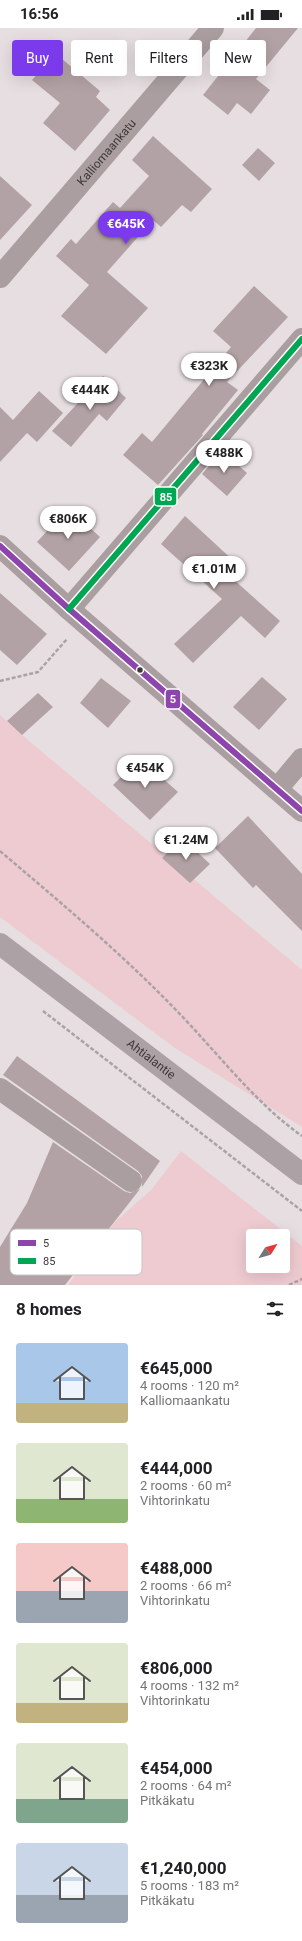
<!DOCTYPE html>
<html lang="en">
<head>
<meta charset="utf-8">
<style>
  :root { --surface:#fff; --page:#f6f6f6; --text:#202124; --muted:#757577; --accent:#7c3aed }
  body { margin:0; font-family:Roboto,sans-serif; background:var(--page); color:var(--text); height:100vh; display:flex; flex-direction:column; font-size:15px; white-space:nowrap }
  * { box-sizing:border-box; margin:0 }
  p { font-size:13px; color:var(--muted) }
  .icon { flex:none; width:22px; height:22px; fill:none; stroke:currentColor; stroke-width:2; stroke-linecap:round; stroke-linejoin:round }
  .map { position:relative; height:1257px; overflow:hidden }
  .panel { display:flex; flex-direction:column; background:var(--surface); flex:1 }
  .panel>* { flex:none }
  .banner { position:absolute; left:12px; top:12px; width:278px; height:36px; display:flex; gap:8px }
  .needle { width:26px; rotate:53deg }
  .buttons { position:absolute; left:246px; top:1201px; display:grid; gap:8px }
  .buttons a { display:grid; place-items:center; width:44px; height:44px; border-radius:4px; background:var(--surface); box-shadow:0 4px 16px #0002; font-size:20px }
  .price { position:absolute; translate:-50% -34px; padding:0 9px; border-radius:14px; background:#fff; color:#222; font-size:13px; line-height:26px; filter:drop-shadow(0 1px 2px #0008) }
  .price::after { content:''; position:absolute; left:50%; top:24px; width:12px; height:9px; margin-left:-6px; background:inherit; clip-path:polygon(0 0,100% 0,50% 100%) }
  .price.on { background:var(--accent); color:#fff }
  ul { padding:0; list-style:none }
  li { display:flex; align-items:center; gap:12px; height:100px; padding:0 16px }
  li span { display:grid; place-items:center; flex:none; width:112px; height:80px; border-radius:4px; color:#555 }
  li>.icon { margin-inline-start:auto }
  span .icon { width:48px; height:48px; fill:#fffc; stroke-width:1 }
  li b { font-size:17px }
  h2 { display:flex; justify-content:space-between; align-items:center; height:48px; padding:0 16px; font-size:17px }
  .pill { padding:0 14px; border-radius:4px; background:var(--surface); box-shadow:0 4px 16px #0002; font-size:14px; line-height:36px }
  .pill.on { background:var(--accent); color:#fff }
  .status { display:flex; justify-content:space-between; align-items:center; height:28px; padding:0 20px; background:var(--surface); direction:ltr }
  .status svg { height:11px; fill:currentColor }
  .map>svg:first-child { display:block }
</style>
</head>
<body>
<div class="status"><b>16:56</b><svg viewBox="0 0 49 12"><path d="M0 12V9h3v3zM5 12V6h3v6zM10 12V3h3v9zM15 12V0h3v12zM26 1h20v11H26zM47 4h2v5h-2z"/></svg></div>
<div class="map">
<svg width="302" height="1257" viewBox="0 0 302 1257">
  <rect width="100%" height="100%" fill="#e6dee0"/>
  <path fill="#edcbd1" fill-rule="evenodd" d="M 0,687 L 22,707 L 302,942 L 302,1099 L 175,1020 L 0,889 Z
    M 181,1123 L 302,1218 L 302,1257 L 68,1257 L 115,1194 L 152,1161 ZM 253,1208 L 283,1208 L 283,1238 L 253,1238 Z"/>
  <path fill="#b3a2a5" d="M 256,0 L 298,0 L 256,51 L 270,62 L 251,86 L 237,75 L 228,87 L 203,67 Z
    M 55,25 L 100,63 L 96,69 L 110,82 L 75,123 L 43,95 L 60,75 L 32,52 Z
    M 153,108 L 212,161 L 191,184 L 182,177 L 161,199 L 153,192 L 107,244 L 148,280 L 106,326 L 61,288 L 89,257 L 56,228 L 71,211 L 76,216 L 113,174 L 120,180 L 149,148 L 132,132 Z
    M 258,120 L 275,135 L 259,153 L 242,137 Z
    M 0,148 L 32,177 L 0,212 Z
    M 254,258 L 288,289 L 227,354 L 238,362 L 202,406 L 203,407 L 158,457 L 123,427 L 142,405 L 152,414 L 231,319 L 213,303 Z
    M 103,348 L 126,370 L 107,393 L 99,386 L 71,419 L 52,403 Z
    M 39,363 L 63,385 L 37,414 L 27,405 L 0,434 L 0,379 L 13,392 Z
    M 222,423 L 247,445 L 227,468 L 202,446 Z
    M 68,480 L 100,509 L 69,543 L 37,514 Z
    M 185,488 L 236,535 L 230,542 L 235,548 L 232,550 L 280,593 L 265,610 L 241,588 L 193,635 L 174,616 L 222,571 L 161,516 Z
    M 0,565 L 47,606 L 17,637 L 0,622 Z
    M 262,649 L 287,671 L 259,702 L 233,679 Z
    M 101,650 L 131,673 L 108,700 L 80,675 Z
    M 38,665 L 53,679 L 22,707 L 7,693 Z
    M 140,730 L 178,764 L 150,792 L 113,757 Z
    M 248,788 L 302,846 L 302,903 L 256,857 L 253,860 L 215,820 Z
    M 182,810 L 210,836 L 190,855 L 162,830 Z
    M 17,1028 L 160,1133 L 142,1159 L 142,1148 L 138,1143 L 3,1047 Z
    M 53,1114 L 124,1163 L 130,1165 L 140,1161 L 65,1257 L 0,1257 L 0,1219 L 27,1175 Z"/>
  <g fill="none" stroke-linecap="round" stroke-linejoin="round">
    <path stroke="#aaa2a4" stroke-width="2.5" stroke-dasharray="4 2" stroke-linecap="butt" d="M 0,653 L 38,644 L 67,611
      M 0,823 C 60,874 121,925 176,982 C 216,1023 256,1076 302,1108
      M 43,983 L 302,1183
      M 289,1257 L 302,1251"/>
    <g stroke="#aa9ea0" stroke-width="22">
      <path id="s1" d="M 0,249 L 213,0"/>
      <path d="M 0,518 L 69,581 L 302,783"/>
      <path d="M 69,581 L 302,311"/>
      <path d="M 277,761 L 302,731"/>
      <path d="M 0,1061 L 131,1153"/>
    </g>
    <path stroke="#aca1a4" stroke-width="22" id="s2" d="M 0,916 L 302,1146"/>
    <g stroke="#fff" stroke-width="9">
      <path id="bus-1" d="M 0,518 L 69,581 L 302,783"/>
    </g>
    <g stroke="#fff" stroke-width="9">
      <path id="bus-2" d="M 69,581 L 302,311"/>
    </g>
    <use href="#bus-1" stroke="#8e44ad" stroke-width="6"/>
    <use href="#bus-2" stroke="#00a651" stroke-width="6"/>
  </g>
  <circle fill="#3e3839" stroke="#fff" stroke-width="1.5" cx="140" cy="642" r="3.5"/>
  <g text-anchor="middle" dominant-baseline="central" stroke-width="4" stroke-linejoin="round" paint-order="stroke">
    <g font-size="12" fill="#3e3839" stroke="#fff">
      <text stroke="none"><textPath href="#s1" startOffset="164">Kalliomaankatu</textPath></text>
      <text stroke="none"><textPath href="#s2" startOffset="190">Ahtialantie</textPath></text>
    </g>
  </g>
  <rect x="10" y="1201" width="132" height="46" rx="6" fill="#fff" stroke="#c5c3c4" stroke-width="1"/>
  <rect x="18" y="1212" width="18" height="6" fill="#8e44ad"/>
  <rect x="18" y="1230" width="18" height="6" fill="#00a651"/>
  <g font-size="11" fill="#3e3839">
    <text x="43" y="1219">5</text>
    <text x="43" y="1237">85</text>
  </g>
  <g stroke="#fff" stroke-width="1.5">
    <rect x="154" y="459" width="23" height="19" rx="4" fill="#00a651"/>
    <rect x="165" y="661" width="16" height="20" rx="4" fill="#8e44ad"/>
  </g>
  <g font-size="11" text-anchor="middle" font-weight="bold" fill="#fff">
    <text x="166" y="473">85</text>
    <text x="173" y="675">5</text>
  </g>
</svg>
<div class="buttons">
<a><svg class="needle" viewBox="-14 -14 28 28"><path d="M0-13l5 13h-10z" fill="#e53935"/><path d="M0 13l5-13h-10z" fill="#757577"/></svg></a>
</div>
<b class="price on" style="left:126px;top:217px">€645K</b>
<b class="price" style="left:209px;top:359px">€323K</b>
<b class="price" style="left:90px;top:383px">€444K</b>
<b class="price" style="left:224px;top:446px">€488K</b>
<b class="price" style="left:68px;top:512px">€806K</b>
<b class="price" style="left:214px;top:562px">€1.01M</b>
<b class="price" style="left:145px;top:761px">€454K</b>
<b class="price" style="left:186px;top:833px">€1.24M</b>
<div class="banner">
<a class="pill on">Buy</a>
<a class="pill">Rent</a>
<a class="pill">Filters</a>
<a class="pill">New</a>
</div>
</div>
<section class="panel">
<h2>8 homes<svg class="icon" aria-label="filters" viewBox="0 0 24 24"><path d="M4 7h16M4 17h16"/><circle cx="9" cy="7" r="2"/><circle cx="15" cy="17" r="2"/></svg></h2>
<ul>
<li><span style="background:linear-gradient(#a9c7e8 75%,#c2b280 0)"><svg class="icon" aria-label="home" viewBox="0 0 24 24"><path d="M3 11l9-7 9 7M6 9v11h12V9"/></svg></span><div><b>€645,000</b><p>4 rooms · 120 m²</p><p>Kalliomaankatu</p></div></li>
<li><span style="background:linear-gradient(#dfe7d0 70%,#8fb573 0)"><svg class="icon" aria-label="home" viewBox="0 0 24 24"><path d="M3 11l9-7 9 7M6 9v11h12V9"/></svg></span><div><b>€444,000</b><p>2 rooms · 60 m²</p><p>Vihtorinkatu</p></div></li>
<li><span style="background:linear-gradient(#f6c9c9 60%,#9aa5b1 0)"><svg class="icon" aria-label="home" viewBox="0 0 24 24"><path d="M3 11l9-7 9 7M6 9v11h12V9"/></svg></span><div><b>€488,000</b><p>2 rooms · 66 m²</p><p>Vihtorinkatu</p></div></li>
<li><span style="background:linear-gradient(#dfe7d0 75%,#c2b280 0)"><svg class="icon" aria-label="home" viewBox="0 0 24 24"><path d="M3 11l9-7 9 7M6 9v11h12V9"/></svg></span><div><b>€806,000</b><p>4 rooms · 132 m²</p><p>Vihtorinkatu</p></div></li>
<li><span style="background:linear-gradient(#dfe7d0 70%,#7fa58c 0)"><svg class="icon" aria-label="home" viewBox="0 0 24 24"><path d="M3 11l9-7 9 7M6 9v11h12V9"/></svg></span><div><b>€454,000</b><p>2 rooms · 64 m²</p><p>Pitkäkatu</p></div></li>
<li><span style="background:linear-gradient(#c9d6e8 65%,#9aa5b1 0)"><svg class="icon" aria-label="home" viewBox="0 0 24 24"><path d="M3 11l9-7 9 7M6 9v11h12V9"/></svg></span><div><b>€1,240,000</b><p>5 rooms · 183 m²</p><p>Pitkäkatu</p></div></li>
</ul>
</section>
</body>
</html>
